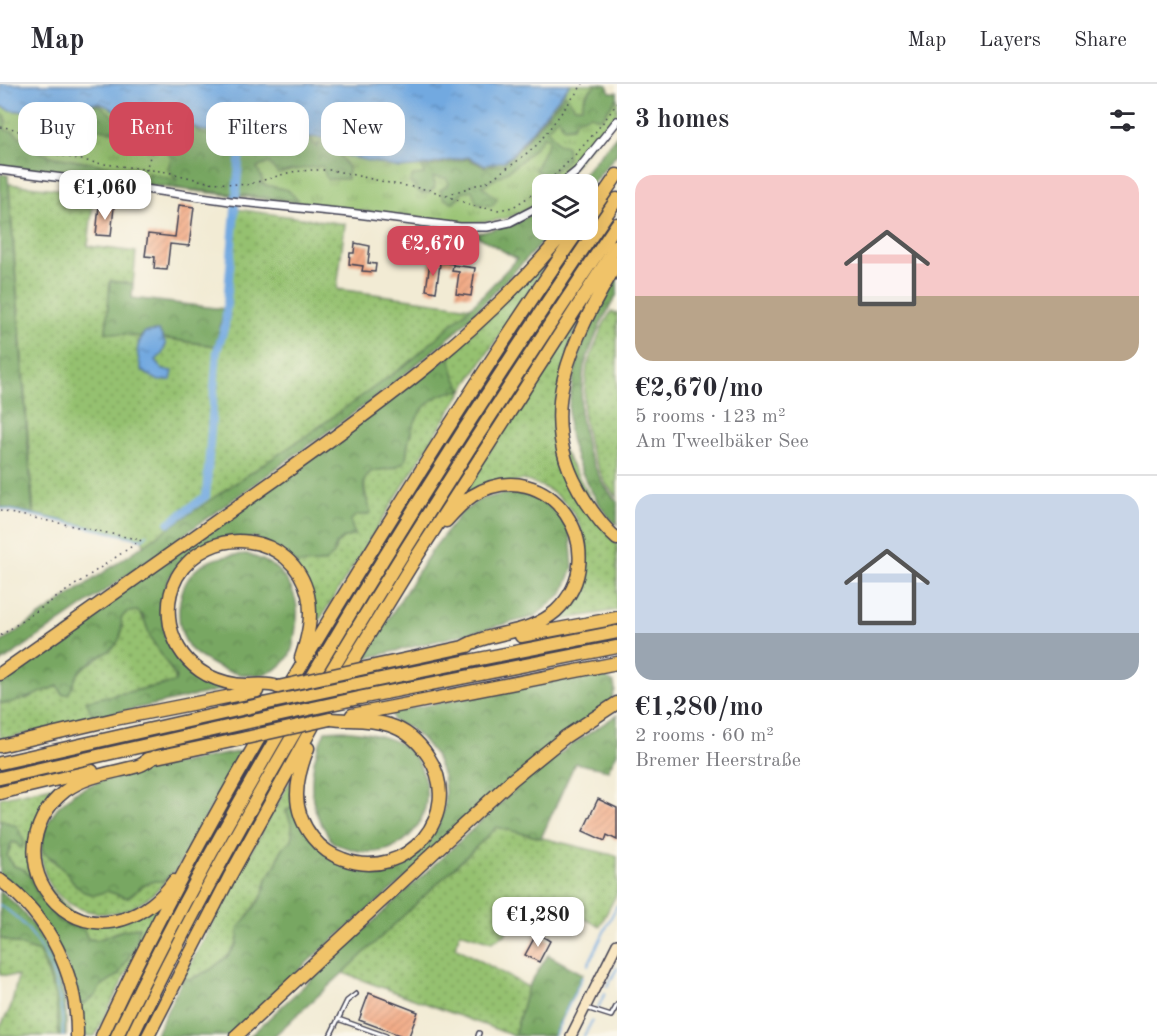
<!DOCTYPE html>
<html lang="en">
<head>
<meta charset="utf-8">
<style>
  :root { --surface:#fff; --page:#f2f2f3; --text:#2b2b33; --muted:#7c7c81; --line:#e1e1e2; --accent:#d1495b }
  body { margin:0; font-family:"Old Standard TT",serif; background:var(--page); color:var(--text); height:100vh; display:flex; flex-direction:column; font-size:22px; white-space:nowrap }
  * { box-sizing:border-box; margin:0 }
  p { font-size:20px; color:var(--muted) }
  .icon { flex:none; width:33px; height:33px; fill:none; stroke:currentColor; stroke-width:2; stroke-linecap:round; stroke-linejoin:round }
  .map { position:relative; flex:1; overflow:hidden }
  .details { display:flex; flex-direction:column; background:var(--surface); width:540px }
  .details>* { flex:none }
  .banner { position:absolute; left:18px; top:18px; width:508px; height:54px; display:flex; gap:12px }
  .controls { position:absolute; left:532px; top:90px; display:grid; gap:12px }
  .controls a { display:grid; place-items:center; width:66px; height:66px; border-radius:12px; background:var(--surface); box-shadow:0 6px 24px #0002; font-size:30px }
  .price { position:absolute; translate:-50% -51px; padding:0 14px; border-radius:12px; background:#fff; color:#222; font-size:20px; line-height:39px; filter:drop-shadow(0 2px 3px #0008) }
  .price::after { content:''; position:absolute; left:50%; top:36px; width:18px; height:14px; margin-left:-9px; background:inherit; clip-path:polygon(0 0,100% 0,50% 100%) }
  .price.current { background:var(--accent); color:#fff }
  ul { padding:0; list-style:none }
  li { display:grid; align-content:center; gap:12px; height:318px; padding:0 18px }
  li+li { border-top:2px solid var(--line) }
  li span { display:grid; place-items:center; height:186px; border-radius:18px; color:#555 }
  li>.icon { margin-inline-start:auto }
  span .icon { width:108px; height:108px; fill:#fffc; stroke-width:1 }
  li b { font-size:26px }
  h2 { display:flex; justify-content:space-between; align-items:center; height:72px; padding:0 18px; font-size:26px }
  .pill { padding:0 21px; border-radius:18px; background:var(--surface); box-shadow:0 6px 24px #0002; font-size:21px; line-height:54px }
  .pill.current { background:var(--accent); color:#fff }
  header { display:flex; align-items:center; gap:36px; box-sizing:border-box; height:84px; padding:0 30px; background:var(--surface); border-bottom:2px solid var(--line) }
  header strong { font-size:28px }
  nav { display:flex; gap:33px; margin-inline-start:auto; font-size:21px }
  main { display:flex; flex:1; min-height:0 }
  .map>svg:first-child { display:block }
</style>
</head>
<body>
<header>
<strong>Map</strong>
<nav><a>Map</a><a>Layers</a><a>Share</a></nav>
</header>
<main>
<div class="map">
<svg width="617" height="952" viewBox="0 0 617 952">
  <defs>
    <pattern id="grass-dots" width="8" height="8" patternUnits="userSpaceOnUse" patternTransform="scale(1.5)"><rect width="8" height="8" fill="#95c16f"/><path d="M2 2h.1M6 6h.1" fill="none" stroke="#799c5c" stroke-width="1.8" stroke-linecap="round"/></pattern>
    <pattern id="forest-crowns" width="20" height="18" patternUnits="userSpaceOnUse" patternTransform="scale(1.5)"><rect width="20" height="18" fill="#78a762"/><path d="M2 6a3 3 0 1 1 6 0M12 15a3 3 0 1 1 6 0" fill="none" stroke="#628852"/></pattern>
    <pattern id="park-tufts" width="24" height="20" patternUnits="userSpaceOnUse" patternTransform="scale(1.5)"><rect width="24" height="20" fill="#95c16f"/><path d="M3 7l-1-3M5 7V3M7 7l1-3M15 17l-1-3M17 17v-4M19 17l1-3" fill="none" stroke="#799c5c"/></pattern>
    <pattern id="water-ripples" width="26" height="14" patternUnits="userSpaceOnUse" patternTransform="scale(1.5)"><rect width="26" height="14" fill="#72a9e0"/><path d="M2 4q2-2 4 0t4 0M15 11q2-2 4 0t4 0" fill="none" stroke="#5d89b7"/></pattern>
    <pattern id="building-hatch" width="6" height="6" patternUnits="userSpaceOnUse" patternTransform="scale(1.5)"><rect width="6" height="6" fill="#f2ab86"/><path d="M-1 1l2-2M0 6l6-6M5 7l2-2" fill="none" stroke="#cf9375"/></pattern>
  </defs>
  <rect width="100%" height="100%" fill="#fbf7ec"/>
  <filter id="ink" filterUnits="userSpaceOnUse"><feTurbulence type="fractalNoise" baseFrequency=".0167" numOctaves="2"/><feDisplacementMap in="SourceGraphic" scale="12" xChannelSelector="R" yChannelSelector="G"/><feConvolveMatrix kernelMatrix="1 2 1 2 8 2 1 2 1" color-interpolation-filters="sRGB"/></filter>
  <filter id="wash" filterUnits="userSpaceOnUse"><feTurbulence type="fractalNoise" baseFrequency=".008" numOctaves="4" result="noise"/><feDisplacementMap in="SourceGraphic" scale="24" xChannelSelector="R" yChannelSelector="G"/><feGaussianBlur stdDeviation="1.35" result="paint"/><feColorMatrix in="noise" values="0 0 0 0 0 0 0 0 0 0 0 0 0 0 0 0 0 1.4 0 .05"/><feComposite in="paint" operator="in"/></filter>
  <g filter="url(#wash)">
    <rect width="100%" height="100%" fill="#f2ebd4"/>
    <path fill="url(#grass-dots)" stroke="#5c7255" stroke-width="1.5" d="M 9,100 L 94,109 L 88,162 L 136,168 L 133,200 L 111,197 L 106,247 L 141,253 L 138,258 L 142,287 L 173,287 L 162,286 L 155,276 L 162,270 L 166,261 L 162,254 L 221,263 L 228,243 L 236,125 L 345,140 L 337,205 L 471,223 L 411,277 L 306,352 L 144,461 L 142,455 L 34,430 Z
      M 566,151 L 463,306 L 314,545 L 296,480 L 334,470 L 336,460 L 344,454 L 352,443 L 350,436 L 357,430 L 365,431 L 369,422 C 366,413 359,391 373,387 C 377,385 383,386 388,385 C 394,383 400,379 406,376 C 407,356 414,329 431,316 C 437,312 446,309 453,306 L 455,293 L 449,272 Z
      M 590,215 L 569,262 L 558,357 L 617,460 L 617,526 L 550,538 C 560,529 572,520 577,507 C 595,468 583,424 545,404 C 538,401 530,397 523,396 C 517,396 510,400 505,401 C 490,405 475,410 460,414 L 526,309 Z
      M 611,228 L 617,229 L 617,414 L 605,399 L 589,363 L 583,329 L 587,282 L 603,241 Z
      M 137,527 C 144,533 145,540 149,548 C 157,563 165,578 175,592 L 175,598 C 145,605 116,609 87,617 L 94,634 L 0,656 L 0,619 L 5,620 L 29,613 L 58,601 L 72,604 L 75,593 L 84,583 L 102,572 L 121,552 L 122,543 L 121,534 L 127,528 Z
      M 292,694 L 291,714 L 293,726 L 286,726 L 292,742 L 292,756 L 282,764 L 276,781 L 267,795 L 262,813 L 239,844 L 237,860 L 228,872 L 210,886 L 191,895 L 183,894 L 268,736 Z
      M 69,698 L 45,724 L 32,787 L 84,841 L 160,819 L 119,904 L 95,952 L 79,952 L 78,919 L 96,911 L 100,903 L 119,890 L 138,851 L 139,844 L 120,847 L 98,856 L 88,855 L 84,846 L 59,837 L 35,806 L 30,792 L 23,785 L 14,782 L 7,772 L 12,758 L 17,759 L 7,738 L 0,736 L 0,714 Z
      M 497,743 L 617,772 L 617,809 L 600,842 L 550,819 L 546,827 L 520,818 L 505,851 L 492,858 L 460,848 L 455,863 L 528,903 L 514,952 L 343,889 Z
      M 41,761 C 45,773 58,780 67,789 C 70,792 73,797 75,801 L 107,807 L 127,814 L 145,801 L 154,797 L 163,796 L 177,785 C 165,798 152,813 136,822 C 105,838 65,827 48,797 C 42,786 41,773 41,761 Z
      M 0,854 L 39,868 L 48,890 L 56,916 L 59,952 L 0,952 L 0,943 L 11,923 L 18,892 L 0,891 Z"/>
    <path fill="url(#forest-crowns)" stroke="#4d644e" stroke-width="1.5" d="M 597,0 L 607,1 L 610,8 L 617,8 L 617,14 L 601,35 L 564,44 L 558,34 L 567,62 L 568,75 L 547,93 L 535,86 L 549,56 L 544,52 C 528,74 507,90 483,102 L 497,115 L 493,122 L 477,120 L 462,108 L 454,119 L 444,115 L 440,106 L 435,103 L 429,109 L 420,109 L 410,100 L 413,91 L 422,84 L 468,75 L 485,83 L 516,68 L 565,10 L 575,23 L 581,23 C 584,13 588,7 597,0 Z
      M 100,20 L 127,43 L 135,45 L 139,52 L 127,57 L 63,60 L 58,57 L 26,48 L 26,30 L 41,28 L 60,22 Z
      M 0,28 L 6,32 L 13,47 L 37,67 L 54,73 L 142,87 L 139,99 L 96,95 L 0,81 Z
      M 188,40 L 203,50 L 226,52 L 238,57 L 260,57 L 286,52 L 311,55 L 317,63 L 318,59 L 333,60 L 348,84 L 347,95 L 327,95 L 293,86 L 262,94 L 262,100 L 288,106 L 300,117 L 147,101 L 147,89 L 176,95 L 167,85 L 171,73 L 161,61 L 163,46 L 179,45 Z
      M 617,51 L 617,70 L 588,105 L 588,100 L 570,100 L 583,90 Z
      M 0,90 L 8,91 L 33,430 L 0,423 Z
      M 543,123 L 543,146 L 554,146 L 455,249 L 383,308 L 125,493 L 0,579 L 0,559 L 207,418 L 306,352 L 411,277 L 477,217 L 517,175 L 474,150 L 512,141 Z
      M 617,194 L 617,210 L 600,241 L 584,282 L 580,328 L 587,366 L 603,400 L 617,418 L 617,441 C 604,430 596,415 588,401 C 580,386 574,370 570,354 C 565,331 572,295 579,272 C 587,245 603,219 617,194 Z
      M 110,197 L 133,200 L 132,214 L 224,225 L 216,262 L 162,254 L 158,247 L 145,248 L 141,253 L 106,248 Z
      M 449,272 L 455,293 L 463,306 C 453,307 440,310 432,316 C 414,329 407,356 406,376 C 403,378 401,380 398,382 C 386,389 365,380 364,401 C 363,410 369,420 371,429 L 365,431 L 357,431 L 351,436 L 352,443 L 355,451 L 344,454 L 336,460 L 334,470 L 324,479 L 296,480 L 254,453 L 186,473 L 168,495 L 161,521 L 165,553 L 179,579 L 208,598 L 225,605 L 94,634 L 86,617 C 116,609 146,606 175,598 L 176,593 L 151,555 L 143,532 L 137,527 L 127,528 L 121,534 C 126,570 100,567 81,586 C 74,594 74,602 68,610 L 62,610 L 58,602 C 41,608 18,620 0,619 L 0,595 Z
      M 502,410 L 524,410 L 544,418 L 561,433 L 570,448 L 573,484 L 563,509 L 534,533 L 363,575 L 430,469 L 461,429 L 479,416 Z
      M 247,470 C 254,473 262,475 268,479 C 283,487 295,506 297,523 C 298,529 297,536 296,542 C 295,552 294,564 289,572 C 271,601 230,592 207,577 C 200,573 193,569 189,563 C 173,540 176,501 199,483 C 212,473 231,471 247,470 Z
      M 598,588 L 614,599 L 615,606 L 611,617 L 311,875 L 229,952 L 155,952 L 183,894 L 191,895 L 210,886 L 228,872 L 237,860 L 239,844 L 262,813 L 267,795 L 276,781 L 282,764 L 292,756 L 292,742 L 286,726 L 290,724 L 293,726 L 338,779 L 350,783 L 363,786 L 373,785 L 392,782 L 414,770 L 438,743 L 444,725 L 445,708 L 443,692 L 435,671 L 422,655 L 409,644 L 393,637 L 392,628 Z
      M 617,631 L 617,669 L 608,686 L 575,679 L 541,754 L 497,743 L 343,889 L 274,952 L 250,952 L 522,699 L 571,661 Z
      M 343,646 C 379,650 416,654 425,697 C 435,741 395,780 351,765 C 346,763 338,762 334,759 C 330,756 326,748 324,744 C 311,725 310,700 314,678 C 316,667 321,657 325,647 Z
      M 242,667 L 177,785 L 163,797 L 154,797 L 145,801 L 127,814 L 107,807 L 95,811 L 84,808 L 75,801 L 68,790 L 60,783 L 54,776 L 44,769 L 41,761 L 43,752 L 46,742 L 57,724 L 74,709 L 84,704 L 97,698 L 124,689 Z
      M 0,736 L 17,742 L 24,757 L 23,763 L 19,763 L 17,759 L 12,758 L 7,772 L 14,782 L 23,785 L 30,792 L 35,806 L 58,837 L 84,846 L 88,855 L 98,856 L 120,847 L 139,843 L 137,859 L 119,890 L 100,903 L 96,911 L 84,920 L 78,919 L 65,874 L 0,791 Z
      M 0,806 C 8,814 17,821 24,829 C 53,864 69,907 66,952 L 59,952 L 56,916 L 49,890 L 39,868 L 0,854 Z
      M 548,871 L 583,890 L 553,952 L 514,952 L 528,903 Z"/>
    <path fill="url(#park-tufts)" stroke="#5c7255" stroke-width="1.5" fill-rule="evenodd" d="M 570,0 L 597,0 C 588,6 583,12 582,23 L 575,23 L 565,10 L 516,68 L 503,80 L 485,83 L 468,75 L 422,84 L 424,90 L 413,91 L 410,99 L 420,109 L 429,109 L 435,103 L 433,93 L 446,94 L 449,100 L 440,106 L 444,115 L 454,119 L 462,108 L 472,106 L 477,120 L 492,122 L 497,115 L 482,102 C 507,90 528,74 544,52 L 549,56 L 535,86 L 547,93 L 568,75 L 567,62 L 558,60 L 547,45 L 558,33 L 564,44 L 573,43 L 576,36 L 591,31 L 601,35 L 617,14 L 617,29 L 572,84 L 556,100 L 543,100 L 543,113 C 520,136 491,139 460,139 C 306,121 153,103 0,83 L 0,81 L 96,95 L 139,99 L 142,87 L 54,73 L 37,67 L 13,47 L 5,46 L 6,32 L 0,28 L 0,22 L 10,26 L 31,28 L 60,19 L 101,19 L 137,37 L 187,38 L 200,46 L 224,50 L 241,55 L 262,55 L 286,51 L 335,55 L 399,84 L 421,82 L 468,73 L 485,81 L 511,72 ZM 100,21 L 127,43 L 135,46 L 139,52 L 127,56 L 121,49 L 84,42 L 63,60 L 58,57 L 61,36 L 44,41 L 38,52 L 26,48 L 26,30 L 41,28 L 60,22 ZM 188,40 L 203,50 L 226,52 L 238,57 L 260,57 L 286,52 L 311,55 L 317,63 L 318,59 L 333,60 L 348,84 L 347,95 L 327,95 L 322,82 L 293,86 L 278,90 L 269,79 L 257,84 L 262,94 L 262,100 L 288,106 L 299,117 L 147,101 L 148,89 L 176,96 L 168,85 L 171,73 L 161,61 L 163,47 L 179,45 Z"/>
    <path fill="url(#water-ripples)" stroke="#4a668e" stroke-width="1.5" d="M 0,0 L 570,0 L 511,72 L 503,77 L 485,81 L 468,73 L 421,82 L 399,84 L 347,72 L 335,55 L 286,51 L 262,55 L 241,55 L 224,50 L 200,46 L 187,38 L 178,42 L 137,37 L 100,19 L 60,19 L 31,28 L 10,26 L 0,22 Z
      M 159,247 L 166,260 L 162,270 L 156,276 L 162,286 L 173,287 L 171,296 L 159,297 L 142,287 C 137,270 134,264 145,248 Z"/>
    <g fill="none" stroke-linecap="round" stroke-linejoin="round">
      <path stroke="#72a9e0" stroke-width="2" d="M 0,424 L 142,455 L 147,451
        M 0,821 C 45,850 63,901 63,952
        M 588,881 L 617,821
        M 608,902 L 617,884
        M 598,924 L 605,909
        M 554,952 L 582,893
        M 584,952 L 592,937"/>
      <path stroke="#72a9e0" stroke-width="8" d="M 169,439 L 206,412 L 217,267 L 225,242 L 241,55"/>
    </g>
    <g id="blocks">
      <path fill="url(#building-hatch)" d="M 179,121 L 194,123 L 189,162 L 170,160 L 167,186 L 154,185 L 155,173 L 145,172 L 148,150 L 175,153 Z
        M 99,122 L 114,123 L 111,152 L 96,151 Z
        M 355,159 L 370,162 L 368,179 L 376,180 L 375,188 L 362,187 L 363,182 L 349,180 L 350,169 L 354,169 Z
        M 442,160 L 456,162 L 453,180 L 439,178 Z
        M 430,178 L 440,180 L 436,208 L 426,206 Z
        M 453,181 L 475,184 L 471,212 L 456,210 L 459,188 L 452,187 Z
        M 598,715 L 617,724 L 617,756 L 607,751 L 605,757 L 583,747 Z
        M 550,819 L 564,825 L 561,833 L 546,827 Z
        M 537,849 L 550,857 L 539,878 L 525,871 Z
        M 369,909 L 418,928 L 409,952 L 402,952 L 359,936 Z"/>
    </g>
  </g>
  <g filter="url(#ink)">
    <use href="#blocks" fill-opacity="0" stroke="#414052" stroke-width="1.5"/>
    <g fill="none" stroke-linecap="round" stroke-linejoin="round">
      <g stroke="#414052" stroke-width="6">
        <path id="lane" d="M 586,924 L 611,932 L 617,921
          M 338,935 L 386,952
          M 330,952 L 347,917 L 356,910
          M 478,952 L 479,949"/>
      </g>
      <g stroke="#414052" stroke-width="10">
        <path id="street" d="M 0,86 L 95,98 L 230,117 L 349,129 L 460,143 L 487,143 L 510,138 L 535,125 L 543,117
          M 561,100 L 577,87 L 617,37"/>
      </g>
      <g stroke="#414052" stroke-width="12">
        <path id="secondary" d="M 571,952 L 617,860"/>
      </g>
      <g stroke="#414052" stroke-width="15">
        <path id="highway" d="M 588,133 L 617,91
          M 617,179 C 573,255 530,332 585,416 C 594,430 604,444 617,455
          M 446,437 C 454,428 462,419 472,412 C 549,365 617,469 556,527 C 527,552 493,546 463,563
          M 521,552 L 617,534
          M 365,584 L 468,562
          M 0,590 C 94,524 188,458 282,391 C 384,318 487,244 566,146
          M 353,601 L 469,577 L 617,548
          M 278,603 C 268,599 257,601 247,601 C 233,601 219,597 207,591 C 187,580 175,563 170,541 C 167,524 169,508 177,493 C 209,438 293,448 308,511 C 313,532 308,553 301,574
          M 359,614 L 617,563
          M 352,631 L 617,579
          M 0,662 L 115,635 L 257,607
          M 308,664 C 295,697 290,725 313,754 C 321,764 331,771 343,775 C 406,799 466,730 428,672 C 419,658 405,646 389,641 C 370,635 350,637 330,635
          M 154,673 C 149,676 144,680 138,682 C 113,689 87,691 65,707 C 26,737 23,794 63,825 C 101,854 150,832 174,797
          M 147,675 L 246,654
          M 0,679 L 263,620
          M 0,694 L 258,636
          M 0,709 L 92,687
          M 0,796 C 49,832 78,891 77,952
          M 102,952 C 176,793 265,640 357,490 C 428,374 501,258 579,146
          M 117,952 C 174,832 239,717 306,603 C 404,437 508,274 617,115
          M 132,952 C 188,835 251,721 318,609 C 413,450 513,294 617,140
          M 148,952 L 229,794 L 314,640 L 412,480 L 617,161
          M 236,952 L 512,696 L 565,653 L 617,619"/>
      </g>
      <path stroke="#414052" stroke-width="1.5" stroke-dasharray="1.5 4.5" stroke-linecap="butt" d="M 0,43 L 11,44 L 21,48 L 37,64 L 50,69 L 96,79 L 167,88 L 207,98 L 247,101 L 291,88 L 312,86 L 332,86 L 389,99 L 430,106 L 477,123 L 499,126 L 513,123 L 527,114 L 543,102
        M 142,98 L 156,54 L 158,33
        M 545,100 C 570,78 599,46 617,19
        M 447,111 L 488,97 L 516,78 L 538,60 L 583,0
        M 0,427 L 141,456 L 0,552"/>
      <use href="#lane" stroke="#fff" stroke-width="3"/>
      <use href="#street" stroke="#fff" stroke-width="7"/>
      <use href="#secondary" stroke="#f9e7c3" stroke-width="9"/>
      <use href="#highway" stroke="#f0c369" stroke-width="12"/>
      <g stroke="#414052" stroke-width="15" stroke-linecap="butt">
        <path id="highway-bridge" d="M 278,603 L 365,584
          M 263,620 L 353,601
          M 258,636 L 359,614
          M 246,654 L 330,635"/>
      </g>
      <use href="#highway-bridge" stroke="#f0c369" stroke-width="12"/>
    </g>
  </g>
</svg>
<div class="controls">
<a><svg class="icon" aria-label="layers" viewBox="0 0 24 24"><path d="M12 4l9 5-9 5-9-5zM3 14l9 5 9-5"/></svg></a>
</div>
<b class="price" style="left:105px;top:137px">€1,060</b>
<b class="price current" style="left:433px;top:193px">€2,670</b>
<b class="price" style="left:538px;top:864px">€1,280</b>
<div class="banner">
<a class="pill">Buy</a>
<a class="pill current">Rent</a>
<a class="pill">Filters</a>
<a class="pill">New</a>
</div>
</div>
<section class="details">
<h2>3 homes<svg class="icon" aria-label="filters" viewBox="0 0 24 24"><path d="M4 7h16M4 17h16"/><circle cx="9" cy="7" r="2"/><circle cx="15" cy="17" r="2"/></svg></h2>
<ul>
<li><span style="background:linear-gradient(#f6c9c9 65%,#b9a48a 0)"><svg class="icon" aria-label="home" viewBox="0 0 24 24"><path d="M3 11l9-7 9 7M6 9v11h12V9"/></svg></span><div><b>€2,670/mo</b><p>5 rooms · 123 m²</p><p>Am Tweelbäker See</p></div></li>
<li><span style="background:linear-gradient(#c9d6e8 75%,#9aa5b1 0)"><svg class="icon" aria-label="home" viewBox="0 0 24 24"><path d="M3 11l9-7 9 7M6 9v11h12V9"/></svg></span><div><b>€1,280/mo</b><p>2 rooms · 60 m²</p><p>Bremer Heerstraße</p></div></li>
</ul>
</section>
</main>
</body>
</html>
